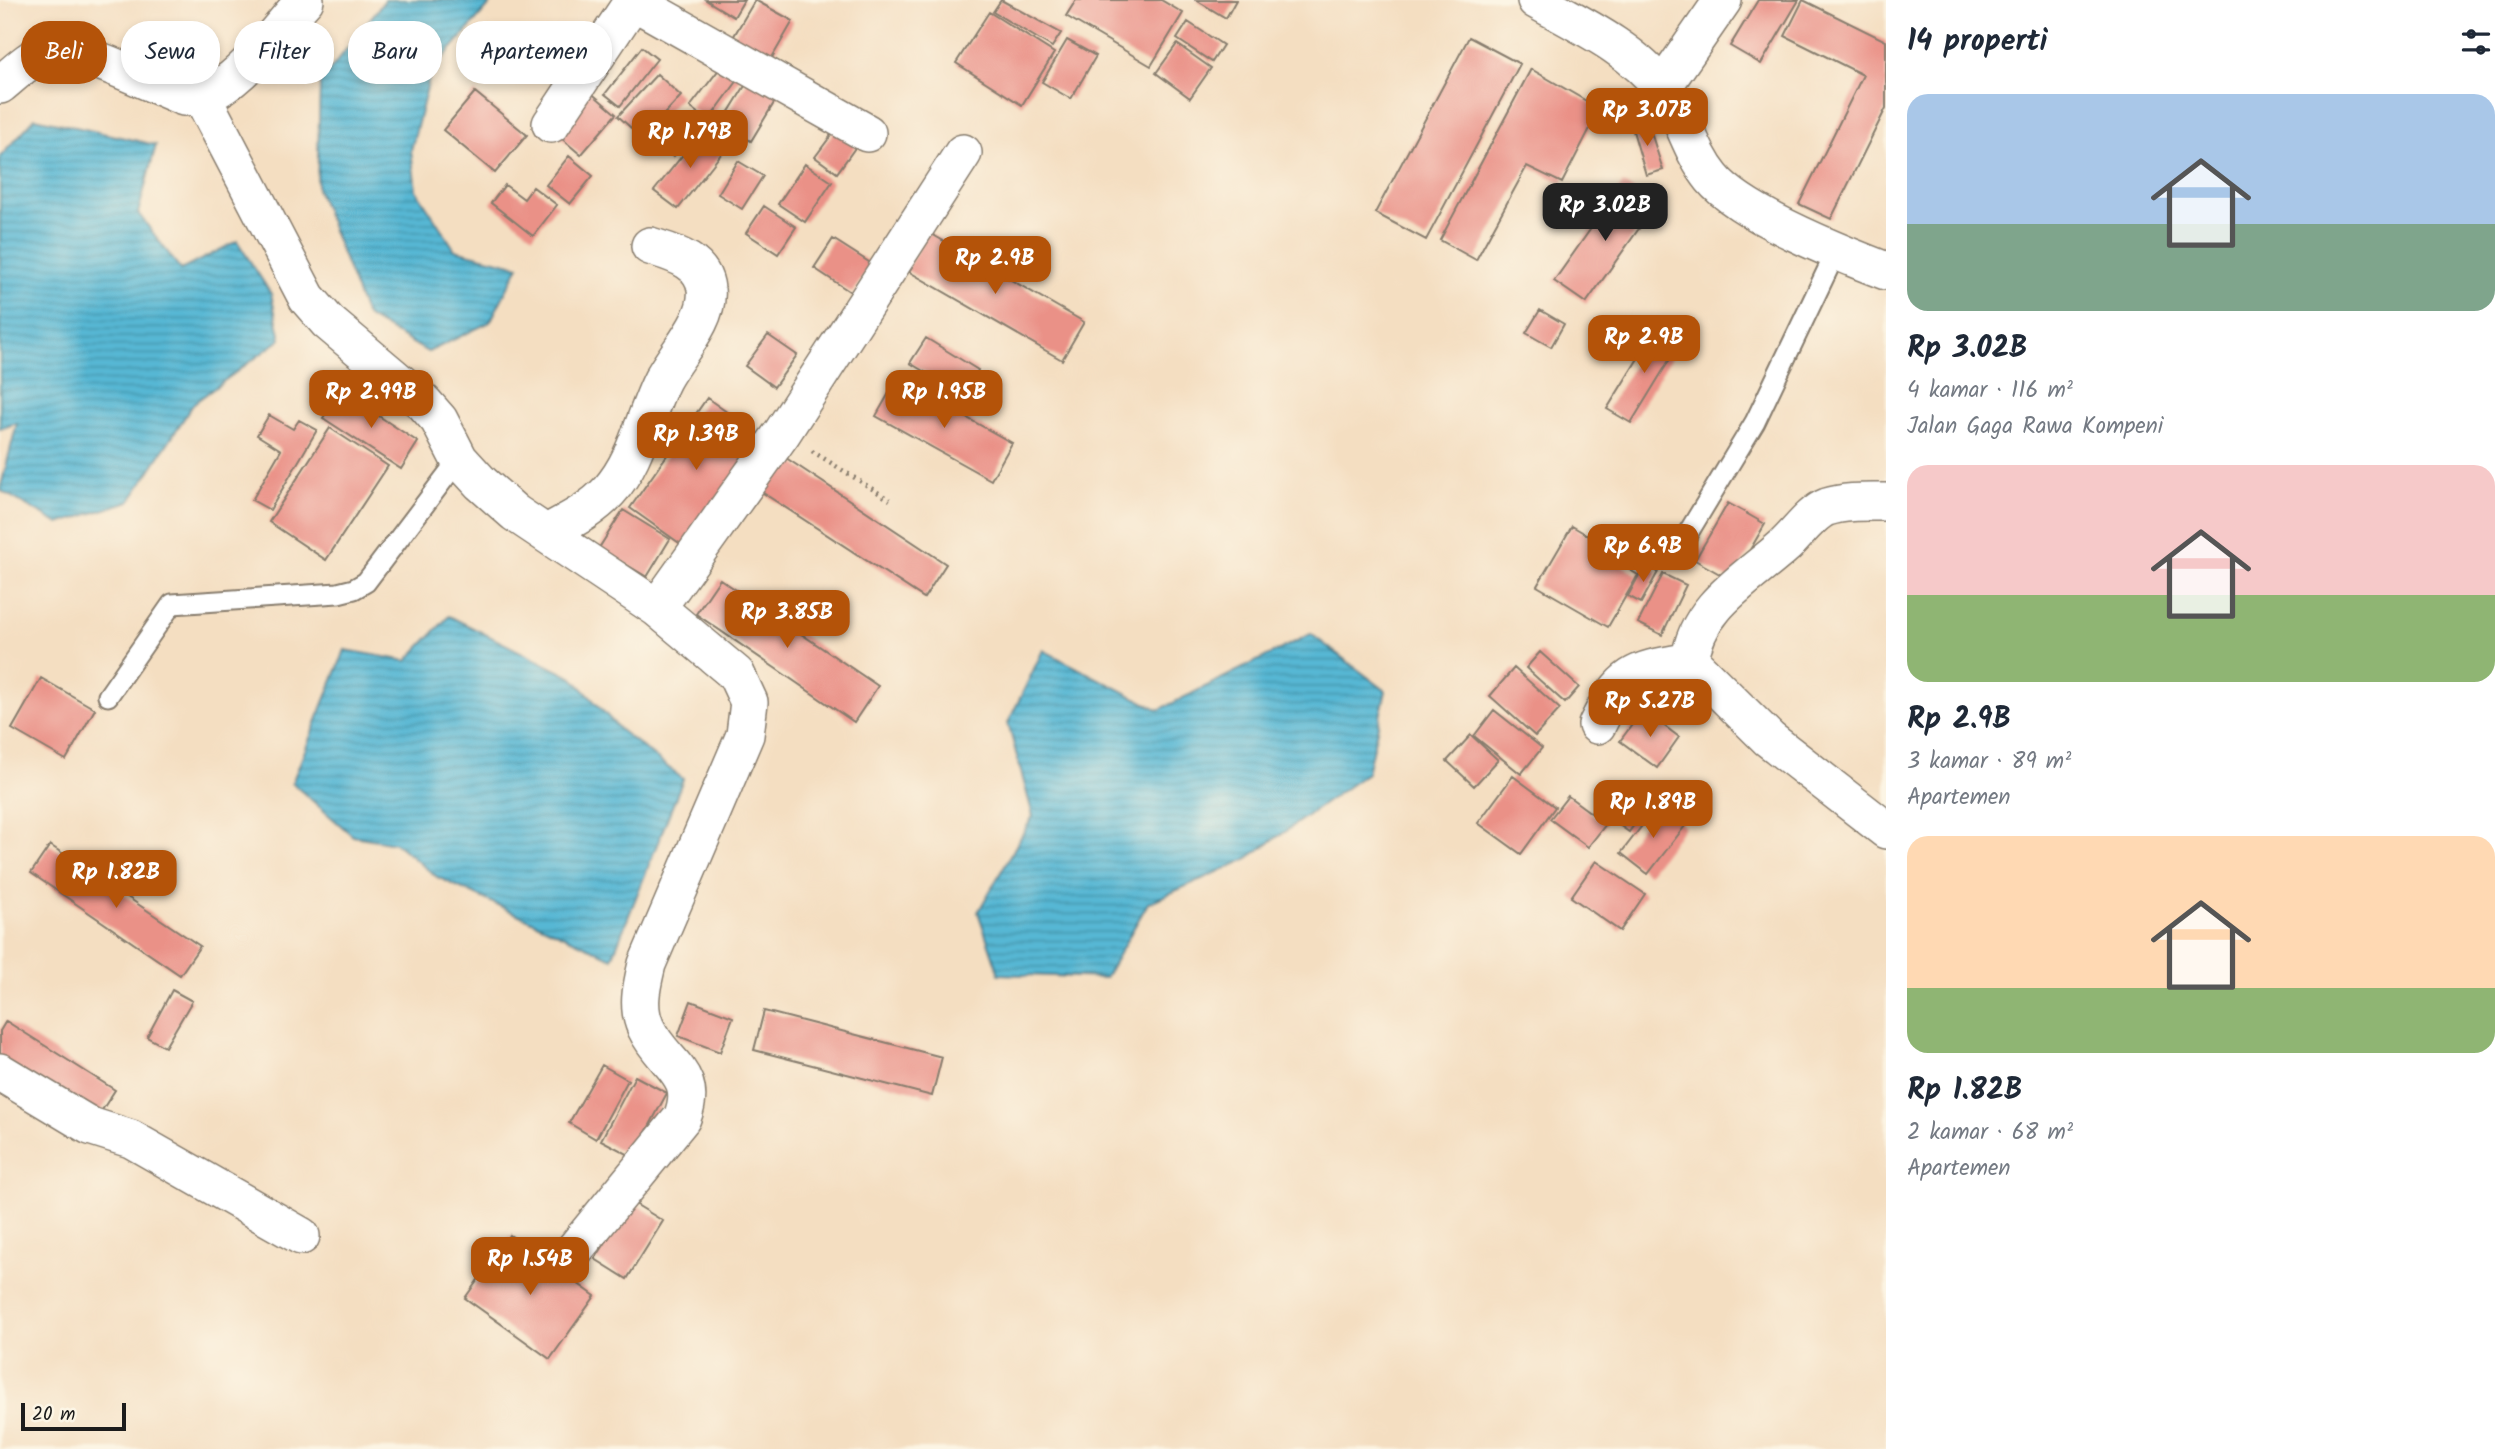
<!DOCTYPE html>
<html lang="id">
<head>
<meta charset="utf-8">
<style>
  :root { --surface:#fff; --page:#f2f2f3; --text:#1f2937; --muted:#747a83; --accent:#b45309 }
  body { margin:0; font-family:Kalam,sans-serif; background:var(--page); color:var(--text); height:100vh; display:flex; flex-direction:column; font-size:26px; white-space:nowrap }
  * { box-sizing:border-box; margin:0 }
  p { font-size:23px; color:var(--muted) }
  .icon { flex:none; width:38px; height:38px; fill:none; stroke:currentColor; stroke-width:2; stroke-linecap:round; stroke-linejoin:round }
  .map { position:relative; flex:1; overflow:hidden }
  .side { display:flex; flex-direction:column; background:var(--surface); width:630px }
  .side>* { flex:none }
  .hud { position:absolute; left:21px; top:21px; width:665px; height:63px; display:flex; gap:14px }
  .scale { position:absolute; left:21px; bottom:18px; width:105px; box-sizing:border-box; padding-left:7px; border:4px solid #1c1c1c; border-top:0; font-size:19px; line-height:24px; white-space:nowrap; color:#1c1c1c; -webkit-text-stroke:5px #fcf5e5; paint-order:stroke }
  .price { position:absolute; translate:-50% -60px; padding:0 16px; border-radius:14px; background:var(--accent); color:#fff; font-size:23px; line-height:46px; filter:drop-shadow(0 2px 4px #0008) }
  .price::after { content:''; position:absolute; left:50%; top:42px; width:21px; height:16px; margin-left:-10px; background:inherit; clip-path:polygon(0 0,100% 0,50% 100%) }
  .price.current { background:#222; color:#fff }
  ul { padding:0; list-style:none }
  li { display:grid; align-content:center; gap:14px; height:371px; padding:0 21px }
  li span { display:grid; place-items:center; height:217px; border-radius:21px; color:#555 }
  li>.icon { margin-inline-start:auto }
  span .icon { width:126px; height:126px; fill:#fffc; stroke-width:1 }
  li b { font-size:30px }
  h2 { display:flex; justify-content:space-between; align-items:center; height:84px; padding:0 21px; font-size:30px }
  .tag { padding:0 24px; border-radius:28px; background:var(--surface); box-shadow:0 4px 10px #0003; font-size:24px; line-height:63px }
  .tag.current { background:var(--accent); color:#fff }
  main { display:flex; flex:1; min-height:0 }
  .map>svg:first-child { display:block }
</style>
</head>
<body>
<main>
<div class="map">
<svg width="1886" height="1449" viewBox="0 0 1886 1449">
  <defs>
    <pattern id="water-rules" width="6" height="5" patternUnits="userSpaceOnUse" patternTransform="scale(1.75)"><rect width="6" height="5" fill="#56b7d4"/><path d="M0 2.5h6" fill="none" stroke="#4694ab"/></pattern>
  </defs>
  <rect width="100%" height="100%" fill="#fcf5e5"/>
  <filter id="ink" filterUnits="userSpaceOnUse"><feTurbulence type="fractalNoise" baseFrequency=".0143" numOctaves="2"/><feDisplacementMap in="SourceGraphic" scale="14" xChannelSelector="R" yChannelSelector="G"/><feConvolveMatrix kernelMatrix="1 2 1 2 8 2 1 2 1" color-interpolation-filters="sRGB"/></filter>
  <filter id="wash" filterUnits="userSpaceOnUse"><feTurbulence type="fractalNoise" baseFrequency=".00686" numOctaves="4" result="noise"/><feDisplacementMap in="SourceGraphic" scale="28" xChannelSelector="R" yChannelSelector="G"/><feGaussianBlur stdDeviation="1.57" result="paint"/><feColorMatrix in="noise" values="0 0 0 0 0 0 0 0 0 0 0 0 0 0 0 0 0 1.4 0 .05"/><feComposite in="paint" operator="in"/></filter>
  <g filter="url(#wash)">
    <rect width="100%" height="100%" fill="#f4dec1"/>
    <path fill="url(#water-rules)" stroke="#396a78" stroke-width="2" d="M 385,0 L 494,0 L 431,72 L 411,150 L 416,190 L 455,250 L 519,266 L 490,322 L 428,352 L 366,316 L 317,189 L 320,83 Z
      M 35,118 L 156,145 L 138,213 L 181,270 L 237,241 L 271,294 L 281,339 L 194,403 L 130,501 L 59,524 L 0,490 L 17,423 L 0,429 L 0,157 Z
      M 449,616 L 573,678 L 620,730 L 683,779 L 612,958 L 437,877 L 395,843 L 353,836 L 292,783 L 345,650 L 407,661 Z
      M 1311,634 L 1386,691 L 1367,773 L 1245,860 L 1148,903 L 1105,978 L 999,974 L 978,912 L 1033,816 L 1008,723 L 1043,650 L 1159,710 Z"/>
    <g id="blocks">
      <path fill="#ea9187" d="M 706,0 L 744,0 L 734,17 Z
        M 755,0 L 793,21 L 766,68 L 728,46 Z
        M 1001,0 L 1061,33 L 1052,47 L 993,12 Z
        M 1076,0 L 1161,0 L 1183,13 L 1151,66 L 1066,16 Z
        M 1196,0 L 1236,0 L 1226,18 Z
        M 1758,0 L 1799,0 L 1761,64 L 1730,46 Z
        M 1803,0 L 1886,41 L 1886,108 L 1831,219 L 1799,204 L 1863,75 L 1785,36 Z
        M 989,12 L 1054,53 L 1022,105 L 956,63 Z
        M 1188,22 L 1223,45 L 1212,62 L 1177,39 Z
        M 1469,37 L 1520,64 L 1426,240 L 1375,213 Z
        M 1067,40 L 1096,56 L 1071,99 L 1042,82 Z
        M 1177,44 L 1211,68 L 1190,98 L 1156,73 Z
        M 642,47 L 657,59 L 620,106 L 605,94 Z
        M 724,63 L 741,76 L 708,121 L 690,107 Z
        M 1531,69 L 1600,109 L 1562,183 L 1527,166 L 1476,260 L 1440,240 Z
        M 657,74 L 681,96 L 642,138 L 618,116 Z
        M 751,76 L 780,93 L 751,141 L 722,123 Z
        M 589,91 L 616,114 L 581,155 L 554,132 Z
        M 475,92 L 527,135 L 495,173 L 443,130 Z
        M 676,116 L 695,133 L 673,157 L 654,140 Z
        M 1647,120 L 1663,170 L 1646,175 L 1631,124 Z
        M 836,129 L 857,145 L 837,173 L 815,157 Z
        M 702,131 L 725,149 L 678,209 L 654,191 Z
        M 569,156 L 593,176 L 570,204 L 546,185 Z
        M 738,161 L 763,176 L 742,209 L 718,194 Z
        M 805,164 L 832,182 L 805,222 L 778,204 Z
        M 1623,183 L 1655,206 L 1586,303 L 1554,281 Z
        M 505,185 L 524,199 L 533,187 L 557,205 L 533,236 L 491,203 Z
        M 764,206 L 796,227 L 778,254 L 746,233 Z
        M 928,232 L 1084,322 L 1062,360 L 906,270 Z
        M 833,239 L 872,264 L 852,293 L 814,268 Z
        M 1540,310 L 1564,324 L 1551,347 L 1526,333 Z
        M 1658,326 L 1681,341 L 1631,423 L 1607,409 Z
        M 768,335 L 797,355 L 774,387 L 745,366 Z
        M 926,338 L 978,370 L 963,395 L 910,363 Z
        M 897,379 L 1012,443 L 991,480 L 876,416 Z
        M 341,391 L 418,442 L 401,469 L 323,418 Z
        M 707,398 L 762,437 L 685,547 L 630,508 Z
        M 269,415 L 293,429 L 299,420 L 317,430 L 270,510 L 252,500 L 281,450 L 257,435 Z
        M 330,428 L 388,466 L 326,560 L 269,522 Z
        M 777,452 L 946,564 L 924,598 L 754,487 Z
        M 1728,503 L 1765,524 L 1732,581 L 1695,560 Z
        M 623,510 L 670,539 L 647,577 L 599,548 Z
        M 1572,526 L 1606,546 L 1602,553 L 1638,575 L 1608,627 L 1537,586 Z
        M 1645,564 L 1658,572 L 1641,603 L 1628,596 Z
        M 1663,574 L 1686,585 L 1662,635 L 1638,623 Z
        M 720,579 L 878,686 L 854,722 L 696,614 Z
        M 1540,652 L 1579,687 L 1565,703 L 1526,668 Z
        M 1514,668 L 1560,709 L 1535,736 L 1490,696 Z
        M 41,678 L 95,709 L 66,760 L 12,729 Z
        M 1494,710 L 1542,748 L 1521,774 L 1474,736 Z
        M 1643,710 L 1679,737 L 1657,768 L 1620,741 Z
        M 1471,735 L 1498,760 L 1474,786 L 1447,761 Z
        M 1513,776 L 1555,807 L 1521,854 L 1478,823 Z
        M 1633,783 L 1653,798 L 1629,832 L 1608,817 Z
        M 1568,796 L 1606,824 L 1588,847 L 1550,819 Z
        M 1658,805 L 1685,826 L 1648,874 L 1621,853 Z
        M 50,845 L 200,946 L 180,975 L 31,873 Z
        M 1596,861 L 1645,894 L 1620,931 L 1571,897 Z
        M 172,990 L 192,1001 L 165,1047 L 147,1037 Z
        M 691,1001 L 733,1017 L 720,1052 L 678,1036 Z
        M 764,1011 L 942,1057 L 932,1096 L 754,1050 Z
        M 6,1021 L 115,1090 L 95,1121 L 0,1061 L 0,1031 Z
        M 602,1065 L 628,1080 L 596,1139 L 569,1123 Z
        M 635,1076 L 667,1093 L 633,1157 L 601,1140 Z
        M 632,1202 L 663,1221 L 627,1279 L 595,1259 Z
        M 510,1235 L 595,1296 L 550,1359 L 465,1298 Z"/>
    </g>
  </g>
  <g filter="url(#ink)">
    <use href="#blocks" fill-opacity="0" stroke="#887d6e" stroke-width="2"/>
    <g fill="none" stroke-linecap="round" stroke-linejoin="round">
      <g stroke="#887d6e" stroke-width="23">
        <path id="lane" d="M 1685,538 L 1755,422 L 1836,252
          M 108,696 L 172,604 L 338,593 L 354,589 L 366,582 L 459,459"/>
      </g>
      <g stroke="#887d6e" stroke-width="40">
        <path id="street" d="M 631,0 L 867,133
          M 1536,0 C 1579,24 1633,49 1663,89 C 1684,116 1690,151 1712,178 C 1741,214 1842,254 1886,271
          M 0,85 C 15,73 30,57 48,51 C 73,43 155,86 184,97 C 194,96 206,95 216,90 C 248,72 280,27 305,0
          M 1662,88 L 1723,0
          M 201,95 L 307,298 L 328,322 L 424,403 L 439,420 L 459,459 L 481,483 L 515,513 L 657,608 L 736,674 L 749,702 L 745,735 L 647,964 C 642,985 636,1007 646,1028 C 663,1065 700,1073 682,1118 L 575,1249
          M 551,124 L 633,1
          M 1886,502 C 1866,502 1846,501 1827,507 C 1811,513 1796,536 1783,547 C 1746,580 1696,607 1690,661 L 1769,739 L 1886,830
          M 547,533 C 569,521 592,510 609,491 C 637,460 644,416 662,380 C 676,353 710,320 706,289 C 703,260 672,253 650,246
          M 657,608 L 782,433 L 963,153
          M 1597,725 C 1623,671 1634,671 1690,661
          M 0,1072 L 90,1126 L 131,1139 L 301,1236"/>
      </g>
      <path stroke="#887d6e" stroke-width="4.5" stroke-dasharray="2 5" stroke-linecap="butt" d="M 812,451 L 890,500"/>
      <use href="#lane" stroke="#fff" stroke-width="19"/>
      <use href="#street" stroke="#fff" stroke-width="37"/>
    </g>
  </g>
</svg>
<div class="scale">20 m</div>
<b class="price" style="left:1647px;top:148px">Rp 3.07B</b>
<b class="price" style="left:690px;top:170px">Rp 1.79B</b>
<b class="price current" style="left:1605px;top:243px">Rp 3.02B</b>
<b class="price" style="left:995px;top:296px">Rp 2.9B</b>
<b class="price" style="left:1644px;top:375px">Rp 2.9B</b>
<b class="price" style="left:371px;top:430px">Rp 2.99B</b>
<b class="price" style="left:944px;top:430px">Rp 1.95B</b>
<b class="price" style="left:696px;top:472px">Rp 1.39B</b>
<b class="price" style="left:1643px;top:584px">Rp 6.9B</b>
<b class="price" style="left:787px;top:650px">Rp 3.85B</b>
<b class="price" style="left:1650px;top:739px">Rp 5.27B</b>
<b class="price" style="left:1653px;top:840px">Rp 1.89B</b>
<b class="price" style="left:116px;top:910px">Rp 1.82B</b>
<b class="price" style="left:530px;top:1297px">Rp 1.54B</b>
<div class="hud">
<a class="tag current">Beli</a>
<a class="tag">Sewa</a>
<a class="tag">Filter</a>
<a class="tag">Baru</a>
<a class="tag">Apartemen</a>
</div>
</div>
<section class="side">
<h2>14 properti<svg class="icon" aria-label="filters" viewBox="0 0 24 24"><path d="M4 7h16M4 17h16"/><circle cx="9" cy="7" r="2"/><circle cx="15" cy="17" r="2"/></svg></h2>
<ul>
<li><span style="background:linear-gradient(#a9c7e8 60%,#7fa58c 0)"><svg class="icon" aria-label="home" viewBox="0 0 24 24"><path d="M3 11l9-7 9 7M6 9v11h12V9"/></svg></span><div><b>Rp 3.02B</b><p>4 kamar · 116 m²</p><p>Jalan Gaga Rawa Kompeni</p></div></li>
<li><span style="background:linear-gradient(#f6c9c9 60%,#8fb573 0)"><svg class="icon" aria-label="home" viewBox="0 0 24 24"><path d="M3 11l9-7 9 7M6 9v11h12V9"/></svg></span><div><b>Rp 2.9B</b><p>3 kamar · 89 m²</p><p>Apartemen</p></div></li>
<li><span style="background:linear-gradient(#ffd9b3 70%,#8fb573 0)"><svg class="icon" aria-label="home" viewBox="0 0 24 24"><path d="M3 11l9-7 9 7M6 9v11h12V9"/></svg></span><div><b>Rp 1.82B</b><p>2 kamar · 68 m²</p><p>Apartemen</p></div></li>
</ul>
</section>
</main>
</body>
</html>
